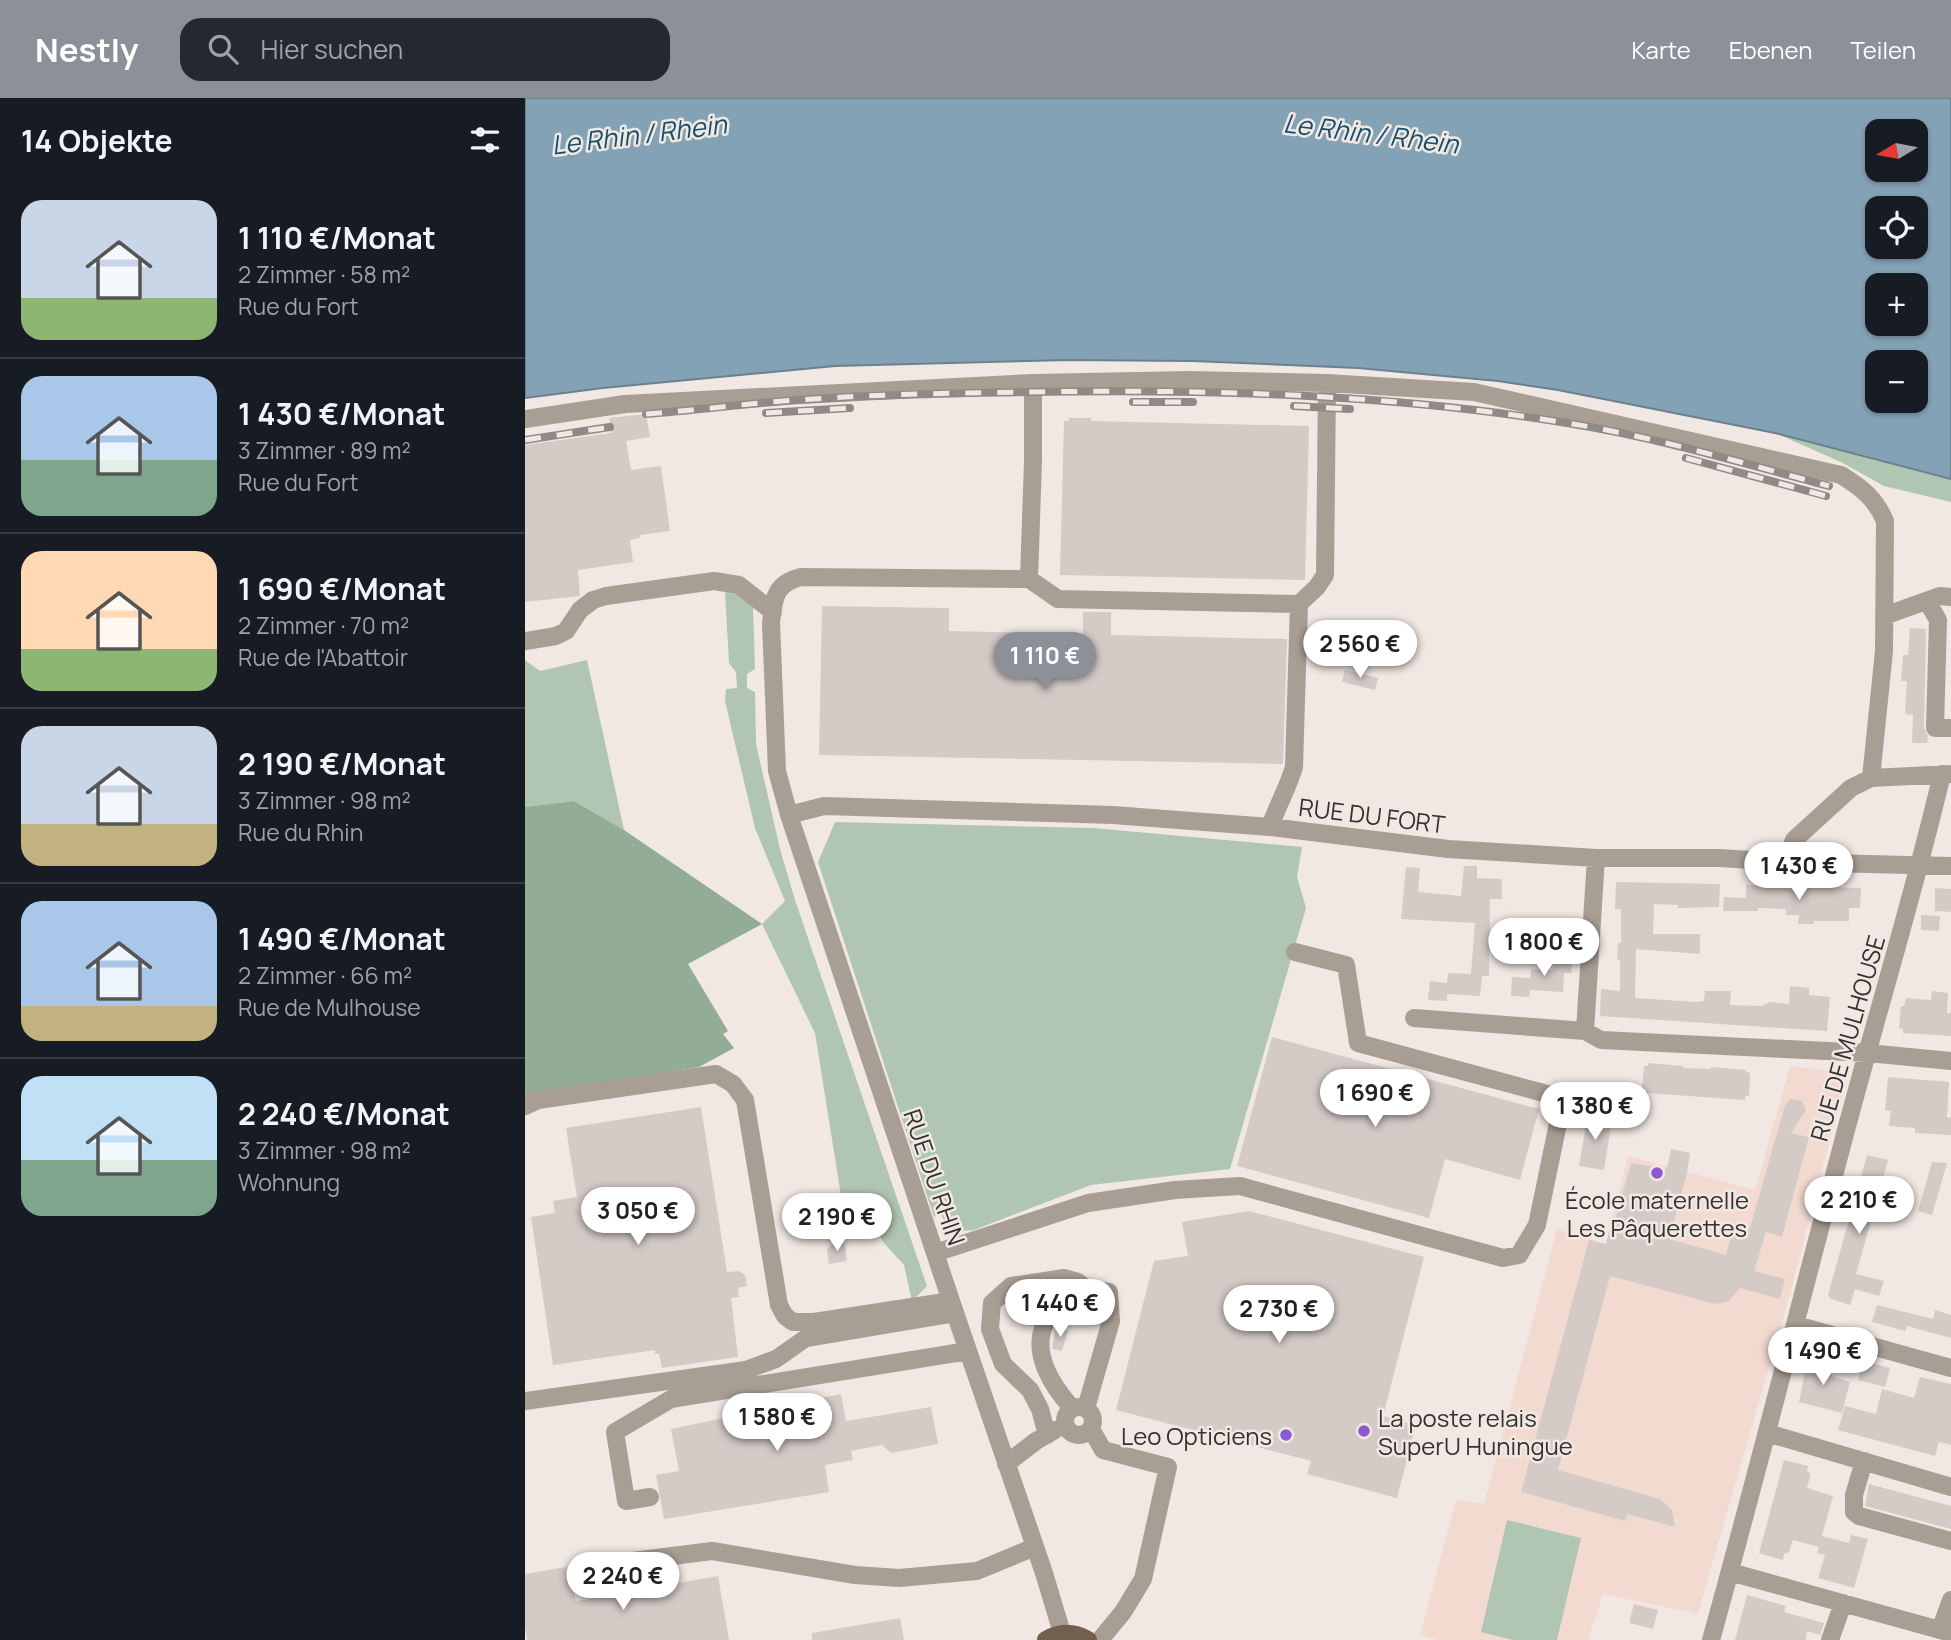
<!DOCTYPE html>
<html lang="de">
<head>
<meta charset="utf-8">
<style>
  :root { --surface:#171b24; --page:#242831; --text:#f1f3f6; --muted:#9ea1a6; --line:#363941; --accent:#8c9099 }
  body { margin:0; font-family:Manrope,sans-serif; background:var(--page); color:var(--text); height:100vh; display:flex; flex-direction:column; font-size:26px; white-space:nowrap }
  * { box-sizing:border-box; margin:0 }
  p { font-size:23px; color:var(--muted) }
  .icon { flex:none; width:38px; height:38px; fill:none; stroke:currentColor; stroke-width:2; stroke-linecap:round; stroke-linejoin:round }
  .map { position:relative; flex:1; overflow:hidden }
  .details { display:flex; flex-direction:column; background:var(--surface); width:525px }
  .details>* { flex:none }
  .needle { width:46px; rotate:260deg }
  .controls { position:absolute; left:1340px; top:21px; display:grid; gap:14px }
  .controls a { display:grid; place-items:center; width:63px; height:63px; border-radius:14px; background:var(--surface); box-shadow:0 2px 5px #0004; font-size:35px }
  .price { position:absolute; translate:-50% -60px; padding:0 16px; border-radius:24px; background:#fff; color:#222; font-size:23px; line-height:46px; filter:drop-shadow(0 2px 4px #0008) }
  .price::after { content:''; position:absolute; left:50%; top:42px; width:21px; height:16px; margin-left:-10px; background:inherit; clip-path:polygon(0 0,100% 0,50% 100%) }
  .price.on { background:var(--accent); color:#fff }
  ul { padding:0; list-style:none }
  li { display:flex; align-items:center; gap:21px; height:175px; padding:0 21px }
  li+li { border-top:2px solid var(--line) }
  li span { display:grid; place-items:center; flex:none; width:196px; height:140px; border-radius:21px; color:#555 }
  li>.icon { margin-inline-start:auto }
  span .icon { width:84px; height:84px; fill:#fffc; stroke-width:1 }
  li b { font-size:30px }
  h2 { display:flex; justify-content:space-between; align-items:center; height:84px; padding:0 21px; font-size:30px }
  header { display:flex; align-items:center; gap:42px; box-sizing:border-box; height:98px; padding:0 35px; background:var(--accent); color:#fff }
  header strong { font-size:33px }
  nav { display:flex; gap:38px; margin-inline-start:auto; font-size:24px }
  .search { width:490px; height:63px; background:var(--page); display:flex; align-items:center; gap:18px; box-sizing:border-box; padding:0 24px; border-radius:21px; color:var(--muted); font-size:26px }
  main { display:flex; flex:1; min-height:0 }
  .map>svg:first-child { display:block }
</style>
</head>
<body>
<header>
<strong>Nestly</strong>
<div class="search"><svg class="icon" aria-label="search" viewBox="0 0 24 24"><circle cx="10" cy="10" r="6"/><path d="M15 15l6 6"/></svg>Hier suchen</div>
<nav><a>Karte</a><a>Ebenen</a><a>Teilen</a></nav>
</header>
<main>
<section class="details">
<h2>14 Objekte<svg class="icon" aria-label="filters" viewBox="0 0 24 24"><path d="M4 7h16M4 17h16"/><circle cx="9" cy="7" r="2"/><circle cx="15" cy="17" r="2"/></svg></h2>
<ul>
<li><span style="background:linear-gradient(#c9d6e8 70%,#8fb573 0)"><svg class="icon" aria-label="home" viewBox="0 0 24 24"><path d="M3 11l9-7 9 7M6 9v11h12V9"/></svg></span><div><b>1 110 €/Monat</b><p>2 Zimmer · 58 m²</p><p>Rue du Fort</p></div></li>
<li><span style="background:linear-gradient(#a9c7e8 60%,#7fa58c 0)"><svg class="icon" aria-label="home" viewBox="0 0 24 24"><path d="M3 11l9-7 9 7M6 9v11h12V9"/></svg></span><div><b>1 430 €/Monat</b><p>3 Zimmer · 89 m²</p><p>Rue du Fort</p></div></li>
<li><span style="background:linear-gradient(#ffd9b3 70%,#8fb573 0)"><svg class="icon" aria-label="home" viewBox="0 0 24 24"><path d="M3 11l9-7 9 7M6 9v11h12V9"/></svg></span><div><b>1 690 €/Monat</b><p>2 Zimmer · 70 m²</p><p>Rue de l'Abattoir</p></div></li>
<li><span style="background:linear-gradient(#c9d6e8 70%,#c2b280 0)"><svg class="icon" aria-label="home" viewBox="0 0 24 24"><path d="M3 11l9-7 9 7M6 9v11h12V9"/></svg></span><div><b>2 190 €/Monat</b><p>3 Zimmer · 98 m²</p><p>Rue du Rhin</p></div></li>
<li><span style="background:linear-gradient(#a9c7e8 75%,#c2b280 0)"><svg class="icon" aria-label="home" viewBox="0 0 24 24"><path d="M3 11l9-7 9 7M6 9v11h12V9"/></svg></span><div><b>1 490 €/Monat</b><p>2 Zimmer · 66 m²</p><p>Rue de Mulhouse</p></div></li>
<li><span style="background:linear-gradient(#bfe0f5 60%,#7fa58c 0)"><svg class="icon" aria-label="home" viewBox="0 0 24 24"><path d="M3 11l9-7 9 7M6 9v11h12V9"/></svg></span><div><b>2 240 €/Monat</b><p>3 Zimmer · 98 m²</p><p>Wohnung</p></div></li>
</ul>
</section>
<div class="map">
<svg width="1426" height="1542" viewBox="0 0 1426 1542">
  <rect width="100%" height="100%" fill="#f1e8e3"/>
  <path fill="#f3dad1" d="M 1265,968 L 1322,975 L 1265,1196 L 1173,1516 L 1078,1496 L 1063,1542 L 914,1542 L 895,1537 L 931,1402 L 959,1406 L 1032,1131 L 1081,1146 L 1103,1058 L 1230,1092 Z"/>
  <path fill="#b0c6b2" d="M 1250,335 L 1426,381 L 1426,404 L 1359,388 L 1318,365 Z
    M 200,494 L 219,497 L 228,509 L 230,571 L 222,576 L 222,590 L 230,594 L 231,646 L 255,751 L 270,802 L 402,1188 L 387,1203 L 379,1167 L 359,1145 L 340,1113 L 323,1118 L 316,1098 L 290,935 L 237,826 L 260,803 L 230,730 L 200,603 L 201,591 L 212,590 L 211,574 L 204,565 Z
    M 0,562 L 15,573 L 62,562 L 99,732 L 49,703 L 0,709 Z
    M 310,724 L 568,730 L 777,749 L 772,779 L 781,810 L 705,1071 L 566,1087 L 449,1132 L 425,1134 L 416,1116 L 409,1119 L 293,764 Z
    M 982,1422 L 1056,1440 L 1032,1542 L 988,1542 L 956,1534 Z"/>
  <path fill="#92ac95" d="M 49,703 L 99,732 L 237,826 L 163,866 L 203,933 L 198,936 L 209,950 L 174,969 L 6,997 L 0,1002 L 0,709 Z"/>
  <path fill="#84a2b5" stroke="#6c808d" stroke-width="2" fill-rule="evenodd" d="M 0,0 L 1426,0 L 1426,381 L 1250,335 L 1033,292 L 973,283 L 833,270 L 668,263 L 543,262 L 310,268 L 78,290 L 0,300 ZM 1353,33 L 1391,33 L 1391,72 L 1353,72 ZM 1353,110 L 1391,110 L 1391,149 L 1353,149 ZM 1353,187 L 1391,187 L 1391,226 L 1353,226 ZM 1353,264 L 1391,264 L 1391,303 L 1353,303 Z"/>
  <path fill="#d4cbc7" d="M 121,316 L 125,339 L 101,343 L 106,372 L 136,368 L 145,433 L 115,437 L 115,440 L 105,442 L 108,464 L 53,472 L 55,498 L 0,504 L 0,347 L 86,335 L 84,320 Z
    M 544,320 L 566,320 L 566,323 L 784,328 L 780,482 L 535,477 L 539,323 L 544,323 Z
    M 297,508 L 424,510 L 424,533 L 558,536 L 558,514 L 586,514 L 586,537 L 762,541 L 758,666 L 294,657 Z
    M 1385,530 L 1401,531 L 1399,630 L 1403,638 L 1402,645 L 1387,645 L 1388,617 L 1380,616 L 1382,583 L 1376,583 L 1378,557 L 1383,557 Z
    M 820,572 L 853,580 L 850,592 L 817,584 Z
    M 939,768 L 952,768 L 952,780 L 977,781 L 977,801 L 965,801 L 964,878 L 957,878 L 955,898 L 922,896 L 922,903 L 903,902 L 905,883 L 922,885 L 923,875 L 946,876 L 950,825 L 876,821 L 881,769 L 895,770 L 893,794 L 936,798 Z
    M 1091,784 L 1195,786 L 1194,809 L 1153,810 L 1153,807 L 1129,806 L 1128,836 L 1175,836 L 1175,856 L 1111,851 L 1110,900 L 1171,904 L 1179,903 L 1180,893 L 1206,893 L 1205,907 L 1236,908 L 1245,904 L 1264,906 L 1265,888 L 1284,890 L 1284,897 L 1305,899 L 1302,933 L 1075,918 L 1076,891 L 1095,893 L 1095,862 L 1092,861 L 1093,845 L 1096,845 L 1096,811 L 1090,811 Z
    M 1221,787 L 1336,790 L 1335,810 L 1324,810 L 1324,823 L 1289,823 L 1289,826 L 1273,826 L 1274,817 L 1261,817 L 1261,811 L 1233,810 L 1233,813 L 1198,813 L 1199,799 L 1221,800 Z
    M 1410,790 L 1426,791 L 1426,814 L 1410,813 Z
    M 1396,817 L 1415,818 L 1414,833 L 1396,832 Z
    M 1030,854 L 1048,855 L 1046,875 L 1039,875 L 1038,894 L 1005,892 L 1004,899 L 986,898 L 987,879 L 1005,880 L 1006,871 L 1028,872 Z
    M 1407,893 L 1423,895 L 1422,915 L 1426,915 L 1426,938 L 1378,935 L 1378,931 L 1374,930 L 1376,908 L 1379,908 L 1381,900 L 1406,902 Z
    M 747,939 L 1014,1011 L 995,1082 L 920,1061 L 904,1120 L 712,1068 Z
    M 1123,965 L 1159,968 L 1158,970 L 1186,971 L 1186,969 L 1221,972 L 1221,974 L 1225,975 L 1224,998 L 1220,998 L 1220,1002 L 1121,995 L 1121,991 L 1117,991 L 1119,968 L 1123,968 Z
    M 1363,979 L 1424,984 L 1422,1019 L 1426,1020 L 1426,1037 L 1390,1035 L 1390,1030 L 1364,1028 L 1366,1013 L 1360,1012 Z
    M 1265,1001 L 1277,1003 L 1281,1012 L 1266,1035 L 1284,1039 L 1257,1139 L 1241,1134 L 1229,1173 L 1260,1181 L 1255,1201 L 1215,1190 L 1204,1203 L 1190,1206 L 1085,1178 L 1033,1372 L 1135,1401 L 1147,1412 L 1150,1429 L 1102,1416 L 1100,1423 L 996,1394 L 1064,1142 L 1081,1146 L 1085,1129 L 1088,1130 L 1106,1065 L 1142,1071 L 1146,1051 L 1165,1055 L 1162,1075 L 1144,1141 L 1201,1157 L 1209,1126 L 1225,1130 L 1260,1007 Z
    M 176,1009 L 202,1174 L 214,1173 L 220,1177 L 222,1188 L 213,1190 L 214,1199 L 206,1200 L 213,1259 L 137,1270 L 134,1256 L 130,1256 L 130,1252 L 28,1267 L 6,1119 L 30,1115 L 28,1103 L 52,1099 L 41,1030 Z
    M 1063,1014 L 1082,1017 L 1080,1027 L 1086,1028 L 1079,1072 L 1054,1068 Z
    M 1342,1057 L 1363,1062 L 1331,1176 L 1359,1183 L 1354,1198 L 1330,1191 L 1325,1207 L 1306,1201 L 1303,1197 Z
    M 1407,1064 L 1422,1065 L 1407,1117 L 1393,1113 Z
    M 724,1113 L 899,1159 L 858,1318 L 891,1327 L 872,1400 L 782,1376 L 786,1363 L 591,1312 L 629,1163 L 663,1158 L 657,1124 Z
    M 319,1144 L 322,1163 L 304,1166 L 302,1152 L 307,1146 Z
    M 1352,1207 L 1408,1221 L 1410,1212 L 1426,1217 L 1426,1240 L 1382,1228 L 1380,1233 L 1347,1224 Z
    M 531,1229 L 543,1233 L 537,1253 L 527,1251 Z
    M 1283,1259 L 1309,1268 L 1306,1278 L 1325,1284 L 1317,1315 L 1274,1304 Z
    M 1338,1263 L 1365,1270 L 1360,1289 L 1333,1282 Z
    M 1395,1279 L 1426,1286 L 1426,1347 L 1414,1344 L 1410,1358 L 1313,1332 L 1320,1308 L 1351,1316 L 1357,1291 L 1389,1300 Z
    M 316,1296 L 321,1323 L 406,1309 L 413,1346 L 366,1355 L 357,1347 L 326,1353 L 328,1362 L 300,1367 L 304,1394 L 139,1421 L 131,1377 L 154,1373 L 146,1331 Z
    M 1259,1362 L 1283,1368 L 1282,1373 L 1285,1375 L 1285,1378 L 1282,1390 L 1308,1398 L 1297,1438 L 1324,1445 L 1326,1437 L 1343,1441 L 1329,1490 L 1293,1480 L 1300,1457 L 1292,1455 L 1294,1449 L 1268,1442 L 1264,1454 L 1259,1456 L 1258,1462 L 1234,1455 Z
    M 1344,1386 L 1426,1408 L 1426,1431 L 1340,1408 Z
    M 41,1469 L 51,1503 L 193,1478 L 204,1542 L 2,1542 L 0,1528 L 0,1476 Z
    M 1222,1497 L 1261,1508 L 1259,1514 L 1299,1525 L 1295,1537 L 1282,1533 L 1281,1542 L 1210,1542 Z
    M 1109,1506 L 1133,1512 L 1128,1531 L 1104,1525 Z
    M 375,1520 L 379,1542 L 287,1542 L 287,1535 Z"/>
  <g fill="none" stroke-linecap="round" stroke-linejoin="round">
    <path stroke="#a99e94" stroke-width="18" d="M 0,321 L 100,306 L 508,285 L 665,282 L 802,285 L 949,294 L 1316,377 C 1337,390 1350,400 1360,423 L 1359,553 L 1346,680
      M 504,481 L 508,363 L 508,285
      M 1402,503 L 1413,522 L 1410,630 L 1426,630
      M 1359,518 L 1415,498 L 1426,499
      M 0,543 L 31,538 L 41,533 L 55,512 L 68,502 L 81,498 L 189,483 L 214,487 L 248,514
      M 264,717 L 299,708 L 588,717 L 745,729 L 923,751 L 1071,760 L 1194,760 L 1260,764 L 1426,768
      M 745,729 C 752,708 763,690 769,669 L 774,506 L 792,489 L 800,477 L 802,285
      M 1260,764 L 1269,742 L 1326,690 L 1346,680 L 1426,676
      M 889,920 L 1060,933 L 1076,942 L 1343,955 L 1426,963
      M 1060,933 L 1071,760
      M 0,1008 L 13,1002 L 191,976 L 208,986 L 220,1002 L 254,1207 L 260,1218 L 268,1224 L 289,1224 L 426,1203
      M 410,1155 L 563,1105 L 650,1092 L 715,1088 L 978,1160 L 994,1157 L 1012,1127 L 1036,1011 L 1032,1001 L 1026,997 L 833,945 L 821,867 L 770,854
      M 1271,1227 L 1426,1270
      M 0,1303 L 221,1272 L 251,1261 L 281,1240 L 430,1215
      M540 1323a14 14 0 1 1 28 0a14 14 0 1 1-28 0Z
      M 547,1310 C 527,1288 506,1255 520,1225 C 525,1215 532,1205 538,1196 L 562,1191 L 584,1194 L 586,1223 L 561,1310
      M 566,1331 L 578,1352 L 643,1369 L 618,1481 L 598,1514 L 575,1542
      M 1242,1335 L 1426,1389
      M 522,1337 L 515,1311 L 505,1292 L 478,1266 L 465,1231 L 467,1205 L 486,1188 L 539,1180 L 553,1184 L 562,1191
      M 1339,1363 L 1329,1397 L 1329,1414 L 1334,1418 L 1426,1443
      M 481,1366 L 511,1343 L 530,1332
      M 125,1399 L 101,1403 L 90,1334 L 146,1301 L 443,1253
      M 60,1469 L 187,1453 L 330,1477 L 374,1480 L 452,1473 L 510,1449
      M 1205,1474 L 1426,1535
      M 1415,1532 L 1426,1502
      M 537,1535 L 519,1475 L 426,1203 L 264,717 L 252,673 L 246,525 C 249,500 249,486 276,479 L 504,481 L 533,501 L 774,506
      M 1186,1542 C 1231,1380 1272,1217 1315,1055 C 1348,928 1387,804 1417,676
      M 1305,1542 L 1318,1505"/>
    <path stroke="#735f4e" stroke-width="18" d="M 521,1542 C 536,1533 549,1534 563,1542"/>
    <g stroke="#908a86" stroke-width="8">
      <path id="rail" d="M 608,304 L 668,304
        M 769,308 L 825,311
        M 241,315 L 325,310
        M 121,316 C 177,312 232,304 288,301 C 360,296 432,295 504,294 C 684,291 865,296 1042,325 C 1131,339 1217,365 1304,388
        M 0,342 L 85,329
        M 1161,360 L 1301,398"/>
    </g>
    <use href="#rail" stroke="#f1e8e3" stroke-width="5" stroke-dasharray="16" stroke-linecap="butt"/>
  </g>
  <g fill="#8b5ad3" stroke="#f1e8e3" stroke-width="2.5">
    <circle cx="1132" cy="1075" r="7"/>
    <circle cx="839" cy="1333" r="7"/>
    <circle cx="761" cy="1337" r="7"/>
  </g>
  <g text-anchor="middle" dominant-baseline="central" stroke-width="5" stroke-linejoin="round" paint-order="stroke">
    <g font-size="24" fill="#34312f" stroke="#f1e8e3">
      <text transform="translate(847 717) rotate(7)">RUE DU FORT</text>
      <text transform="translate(1322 940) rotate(-74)">RUE DE MULHOUSE</text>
      <text transform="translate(410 1079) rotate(71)">RUE DU RHIN</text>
    </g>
    <g font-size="24" fill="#34312f" stroke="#f1e8e3">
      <text x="1132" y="1101">École maternelle<tspan x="1132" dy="28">Les Pâquerettes</tspan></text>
      <text x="853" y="1319" text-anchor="start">La poste relais<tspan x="853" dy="28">SuperU Huningue</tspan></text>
      <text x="747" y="1337" text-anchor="end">Leo Opticiens</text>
    </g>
    <g font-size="26" font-style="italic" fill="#174e6b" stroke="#f1e8e3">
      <text transform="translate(846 35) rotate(7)">Le Rhin / Rhein</text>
      <text transform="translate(114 36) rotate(-7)">Le Rhin / Rhein</text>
    </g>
  </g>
</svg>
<div class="controls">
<a><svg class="needle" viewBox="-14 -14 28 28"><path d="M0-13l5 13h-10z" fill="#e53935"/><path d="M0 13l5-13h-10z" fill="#9ea1a6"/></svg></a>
<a><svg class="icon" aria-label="locate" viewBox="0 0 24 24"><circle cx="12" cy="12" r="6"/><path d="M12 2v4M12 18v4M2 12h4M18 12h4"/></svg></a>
<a>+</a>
<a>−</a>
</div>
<b class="price" style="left:835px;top:582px">2 560 €</b>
<b class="price on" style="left:520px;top:594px">1 110 €</b>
<b class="price" style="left:1274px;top:804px">1 430 €</b>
<b class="price" style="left:1019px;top:880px">1 800 €</b>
<b class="price" style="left:850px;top:1031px">1 690 €</b>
<b class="price" style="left:1070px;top:1044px">1 380 €</b>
<b class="price" style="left:1334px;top:1138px">2 210 €</b>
<b class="price" style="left:113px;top:1149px">3 050 €</b>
<b class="price" style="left:312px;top:1155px">2 190 €</b>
<b class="price" style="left:535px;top:1241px">1 440 €</b>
<b class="price" style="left:754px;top:1247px">2 730 €</b>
<b class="price" style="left:1298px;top:1289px">1 490 €</b>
<b class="price" style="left:252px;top:1355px">1 580 €</b>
<b class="price" style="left:98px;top:1514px">2 240 €</b>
</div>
</main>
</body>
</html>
